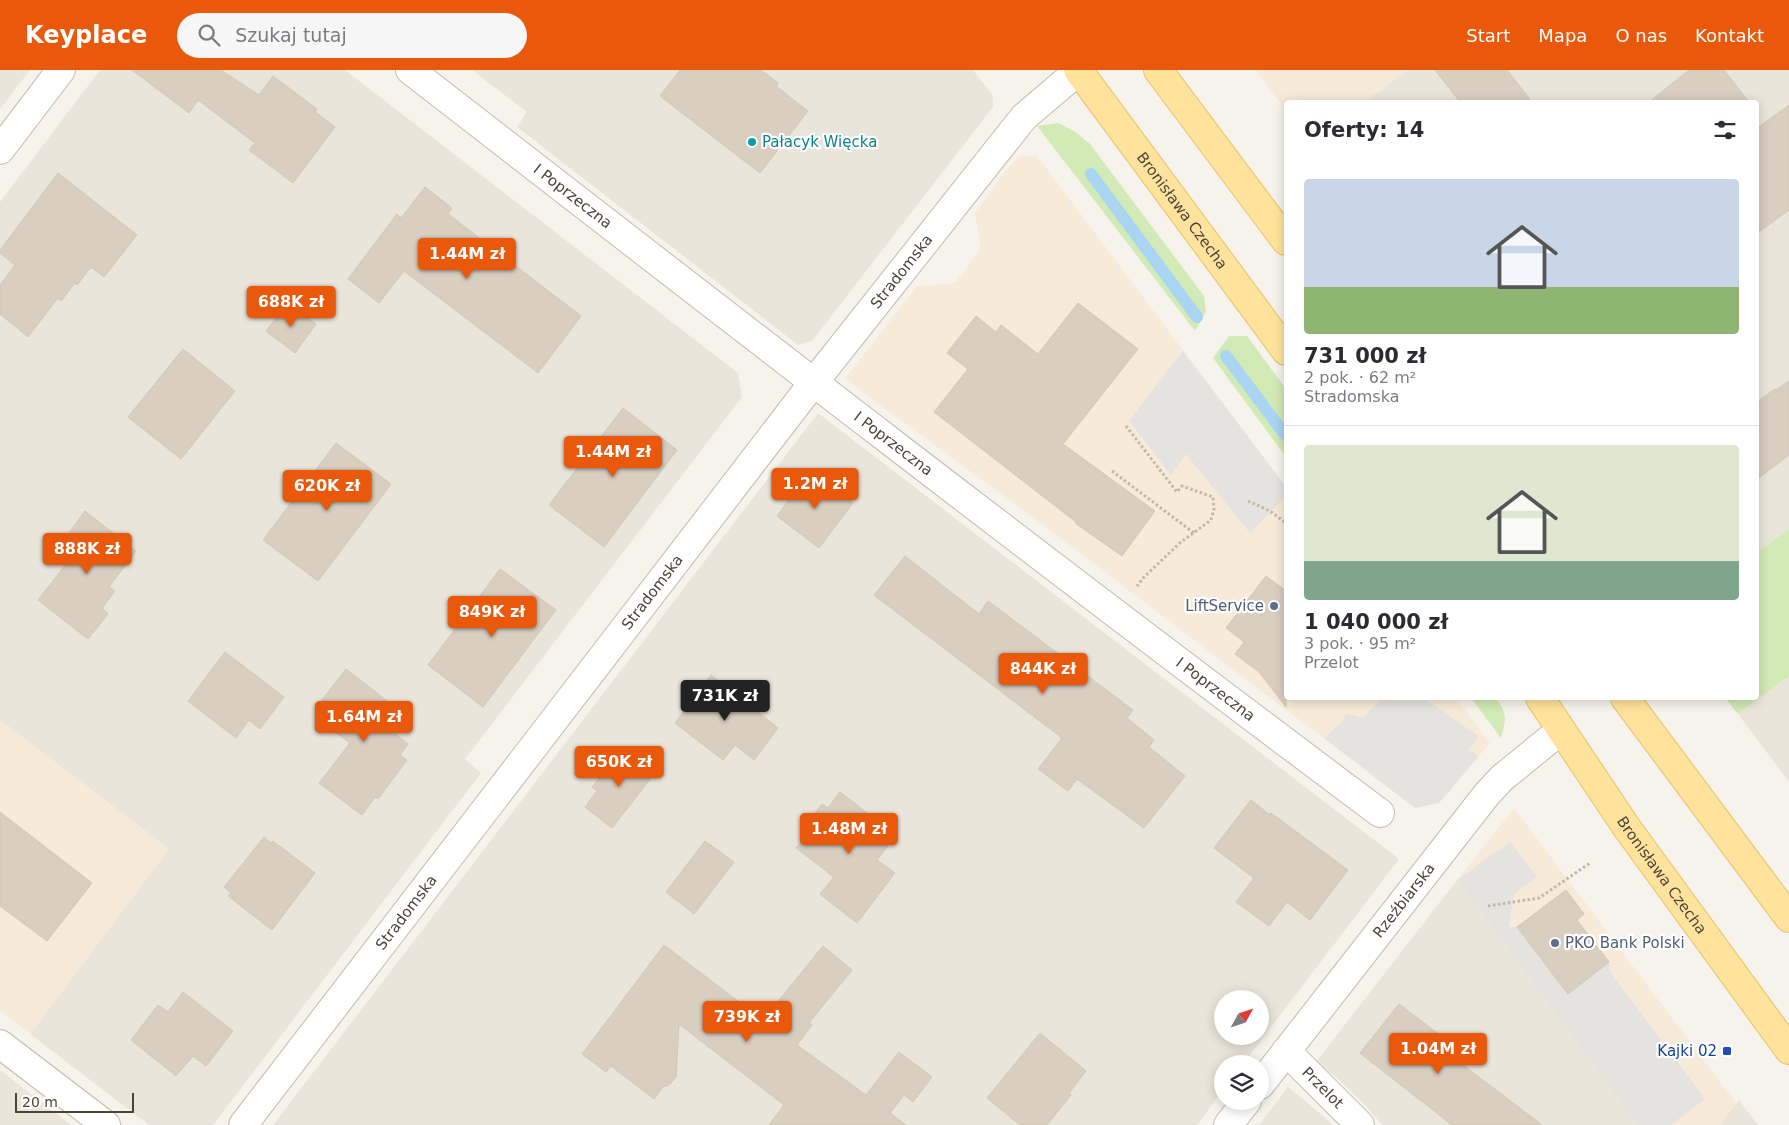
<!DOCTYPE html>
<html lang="pl">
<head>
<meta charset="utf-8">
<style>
  :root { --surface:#fff; --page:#f7f7f7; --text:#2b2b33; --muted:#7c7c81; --line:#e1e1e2; --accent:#ea580c }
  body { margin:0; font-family:"DejaVu Sans",sans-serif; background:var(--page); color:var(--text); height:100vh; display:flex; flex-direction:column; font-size:19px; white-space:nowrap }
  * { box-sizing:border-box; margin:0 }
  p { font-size:16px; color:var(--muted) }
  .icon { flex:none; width:28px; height:28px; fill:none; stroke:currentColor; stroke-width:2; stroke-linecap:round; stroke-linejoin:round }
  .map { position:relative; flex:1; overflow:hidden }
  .sheet { position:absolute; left:1284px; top:30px; width:475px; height:600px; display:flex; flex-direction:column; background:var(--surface); border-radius:5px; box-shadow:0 2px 12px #0003 }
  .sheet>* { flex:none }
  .needle { width:32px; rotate:50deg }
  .fabs { position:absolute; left:1214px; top:920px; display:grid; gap:10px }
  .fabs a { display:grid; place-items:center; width:55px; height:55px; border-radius:50%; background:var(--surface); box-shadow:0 2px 12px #0003; font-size:25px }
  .scale { position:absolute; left:15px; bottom:12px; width:119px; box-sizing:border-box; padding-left:5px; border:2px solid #4b4439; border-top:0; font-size:14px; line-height:18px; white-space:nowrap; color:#4b4439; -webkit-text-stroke:4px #fff; paint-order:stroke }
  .price { position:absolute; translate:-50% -42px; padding:0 11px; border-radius:5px; background:var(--accent); color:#fff; font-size:16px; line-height:32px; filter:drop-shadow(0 1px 2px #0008) }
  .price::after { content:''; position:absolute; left:50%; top:30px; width:15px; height:11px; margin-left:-8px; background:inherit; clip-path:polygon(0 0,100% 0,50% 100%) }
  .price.selected { background:#222; color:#fff }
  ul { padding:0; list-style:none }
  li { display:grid; align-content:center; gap:10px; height:265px; padding:0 20px }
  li+li { border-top:1px solid var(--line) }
  li span { display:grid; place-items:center; height:155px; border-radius:5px; color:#555 }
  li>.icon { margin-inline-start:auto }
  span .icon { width:90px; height:90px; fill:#fffc; stroke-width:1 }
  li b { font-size:21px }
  h2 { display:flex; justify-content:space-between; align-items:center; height:60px; padding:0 20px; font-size:21px }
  header { display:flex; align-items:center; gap:30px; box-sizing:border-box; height:70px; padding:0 25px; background:var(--accent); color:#fff }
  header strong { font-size:24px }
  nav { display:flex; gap:28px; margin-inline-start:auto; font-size:18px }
  .search { width:350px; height:45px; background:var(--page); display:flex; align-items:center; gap:12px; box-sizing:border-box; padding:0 18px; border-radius:28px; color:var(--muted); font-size:19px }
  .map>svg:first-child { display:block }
</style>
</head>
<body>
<header>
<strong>Keyplace</strong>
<div class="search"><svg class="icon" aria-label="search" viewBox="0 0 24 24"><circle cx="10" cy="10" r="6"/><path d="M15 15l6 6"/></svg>Szukaj tutaj</div>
<nav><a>Start</a><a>Mapa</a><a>O nas</a><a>Kontakt</a></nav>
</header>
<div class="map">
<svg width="1789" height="1055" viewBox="0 0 1789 1055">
  <rect width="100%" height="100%" fill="#f6f3ec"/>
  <path fill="#eae5da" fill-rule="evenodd" d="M 0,0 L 30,0 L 0,39 Z
    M 100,0 L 345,0 L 738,303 L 742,327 L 465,689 L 481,703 L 213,1055 L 149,1055 L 30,964 L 169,779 L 0,650 L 0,132 Z
    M 472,0 L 973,0 L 993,26 L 993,37 L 812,271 L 798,275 L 517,57 L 527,42 Z
    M 1408,0 L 1789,0 L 1789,459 L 1756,483 L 1756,32 L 1364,32 Z
    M 818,343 L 1399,789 L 1243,994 L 1222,994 L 1222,1021 L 1197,1055 L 273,1055 ZM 1222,929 L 1260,929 L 1260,966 L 1222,966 Z
    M 1789,606 L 1789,712 L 1738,644 Z
    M 1457,810 L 1639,1055 L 1382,1055 L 1366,1036 L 1336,1007 L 1316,992 Z
    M 0,1000 L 71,1055 L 0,1055 Z
    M 1288,1017 L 1328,1050 L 1333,1055 L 1259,1055 Z
    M 1739,1030 L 1758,1055 L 1719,1055 Z"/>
  <path fill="#f7ead8" d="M 1256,0 L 1408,0 L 1364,32 L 1286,32 L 1286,41 Z
    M 1019,86 L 1037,86 L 1286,417 L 1286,628 L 1456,628 L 1490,673 L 1439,733 L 1415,738 L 1031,446 L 845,309 L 917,216 L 955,213 L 980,180 L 979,165 L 975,143 L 1006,100 Z
    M 0,650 L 169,779 L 30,964 L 0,941 Z
    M 1514,738 L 1736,1033 L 1719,1055 L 1639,1055 L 1457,810 Z"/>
  <path fill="#d2eab5" d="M 1058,53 L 1074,61 L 1090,74 L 1204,226 L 1206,242 L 1195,261 L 1037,56 Z
    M 1229,266 L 1247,266 L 1286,319 L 1286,387 L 1213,288 Z
    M 1789,459 L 1789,606 L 1738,644 L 1725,628 L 1756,628 L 1756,483 Z
    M 1471,628 L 1496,628 C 1508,644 1506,649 1501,668 Z"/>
  <path fill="#e5e3e0" d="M 1183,281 L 1286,417 L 1286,426 L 1250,463 L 1186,384 L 1171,405 L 1129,351 Z
    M 1382,628 L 1424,628 L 1478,666 L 1469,680 L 1479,686 L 1439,733 L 1415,738 L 1324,668 L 1342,652 L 1346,644 L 1363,648 Z
    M 1510,772 L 1537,807 L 1514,824 L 1509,857 L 1517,857 L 1568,924 L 1609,892 L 1610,902 L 1705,1029 L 1671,1055 L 1638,1055 L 1457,810 Z"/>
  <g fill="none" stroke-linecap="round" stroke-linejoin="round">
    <path stroke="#a9d4f2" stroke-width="12" d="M 1091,104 L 1197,247
      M 1226,286 L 1286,366"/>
  </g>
  <path fill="#d8cfc1" stroke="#d3c7b4" d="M 132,0 L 221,0 L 259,25 L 273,6 L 317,39 L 315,42 L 335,57 L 293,113 L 249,80 L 255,73 L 198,30 L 189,43 Z
    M 680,0 L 761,0 L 778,13 L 776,16 L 808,41 L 760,103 L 660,26 Z
    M 1435,0 L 1507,0 L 1532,32 L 1460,32 Z
    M 1689,0 L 1724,0 L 1749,32 L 1649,32 Z
    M 1789,35 L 1789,140 L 1756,164 L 1756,59 Z
    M 58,103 L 137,165 L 104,207 L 91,197 L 77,215 L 75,213 L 61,231 L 58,228 L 28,267 L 0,244 L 0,215 L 15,195 L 0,183 L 0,180 Z
    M 425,117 L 452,138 L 448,144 L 581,246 L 538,303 L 404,201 L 379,233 L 348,209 L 397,144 L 401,148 Z
    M 288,233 L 316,254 L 295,283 L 266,261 Z
    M 1078,233 L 1138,279 L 1063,374 L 1155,441 L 1122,486 L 1075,453 L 1076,452 L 934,342 L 968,299 L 947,283 L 976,246 L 996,262 L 1001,255 L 1038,284 Z
    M 183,279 L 235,321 L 181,389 L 128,347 Z
    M 1789,311 L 1789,385 L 1756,410 L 1756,333 L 1775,319 L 1776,320 Z
    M 623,338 L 677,380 L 604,477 L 549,435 Z
    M 336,373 L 391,414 L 318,511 L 263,470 Z
    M 810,402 L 853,433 L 819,478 L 777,446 Z
    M 85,441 L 136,481 L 109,517 L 115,521 L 102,538 L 108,544 L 88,569 L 38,530 L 70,489 L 64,485 L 73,472 L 66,467 Z
    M 905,486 L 979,544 L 988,531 L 1133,640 L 1127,648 L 1154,670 L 1149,677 L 1185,706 L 1144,758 L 1077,709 L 1068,721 L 1038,699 L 1062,668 L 874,525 Z
    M 500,499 L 556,540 L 483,637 L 428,595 Z
    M 1266,506 L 1286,521 L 1286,637 L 1259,602 L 1235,584 L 1244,572 L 1226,558 Z
    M 225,582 L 284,627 L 260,659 L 249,650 L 236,668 L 188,631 Z
    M 346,599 L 408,647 L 395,664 L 408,674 L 400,685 L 407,690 L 378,729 L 375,727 L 362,745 L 319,713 L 350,673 L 335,662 L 345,649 L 321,631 Z
    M 711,605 L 778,658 L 754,690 L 735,675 L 723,690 L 675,653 Z
    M 623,678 L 655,703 L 612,758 L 585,737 L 597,721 L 592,717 Z
    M 840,722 L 896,765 L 877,790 L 895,803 L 857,853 L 820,824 L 834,807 L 796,778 L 809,762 L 804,758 L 822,734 L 828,738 Z
    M 1251,730 L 1270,745 L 1271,743 L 1348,800 L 1310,850 L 1287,832 L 1269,856 L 1236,832 L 1254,808 L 1214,778 Z
    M 0,742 L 92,813 L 47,871 L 0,836 Z
    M 264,767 L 271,773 L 273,771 L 315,803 L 272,860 L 228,826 L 231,823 L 224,817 Z
    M 705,771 L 734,792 L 694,844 L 666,822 Z
    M 1566,820 L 1584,844 L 1577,850 L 1609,892 L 1568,924 L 1517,857 Z
    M 664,875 L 763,950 L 823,876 L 852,900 L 809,953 L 812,955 L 797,975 L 866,1025 L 899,982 L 932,1007 L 913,1032 L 904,1025 L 890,1043 L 906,1055 L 769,1055 L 784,1035 L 679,954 L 676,1007 L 669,1015 L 663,1017 L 654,1029 L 611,996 L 606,1002 L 582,984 Z
    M 183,922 L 233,961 L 206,996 L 193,986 L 176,1006 L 131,970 L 158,935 L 168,942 Z
    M 1399,934 L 1448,971 L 1442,979 L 1542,1055 L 1452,1055 L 1360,983 Z
    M 1040,963 L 1086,1001 L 1069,1023 L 1071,1025 L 1047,1055 L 1020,1055 L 987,1028 Z"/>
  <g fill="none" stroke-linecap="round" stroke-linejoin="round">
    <g stroke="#c2bbae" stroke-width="30">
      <g id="minor">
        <path id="s1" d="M 410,0 C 732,250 1054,499 1380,743"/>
        <path d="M 0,80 L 61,0"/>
        <path d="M 0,974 L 106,1055"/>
        <path id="s2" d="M 1286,981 L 1360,1055"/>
        <path id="s3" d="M 1260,1015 L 1487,724 L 1502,708 L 1561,660"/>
        <path id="s4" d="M 243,1055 L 803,326 L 1024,47 L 1078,1"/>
        <path d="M 1228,1055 L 1247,1031"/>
      </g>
    </g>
    <g stroke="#e6c16a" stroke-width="30">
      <g id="major">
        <path id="s5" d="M 1078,0 L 1286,281"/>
        <path d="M 1158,0 L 1286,171"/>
        <path id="s6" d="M 1540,628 L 1627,758 L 1789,980"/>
        <path d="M 1625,628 L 1789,848"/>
      </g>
    </g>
    <path stroke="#c4b79f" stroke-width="3" stroke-dasharray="2.5 2.5" stroke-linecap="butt" d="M 1126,356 L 1177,422 L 1182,416 L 1213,427 L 1214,439 L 1211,450 L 1181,472 L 1144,507 L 1137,516
      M 1112,401 L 1194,463
      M 1248,431 L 1270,441 L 1286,453
      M 1488,836 L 1539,828 L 1590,793"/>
    <use href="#minor" stroke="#fff" stroke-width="28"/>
    <use href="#major" stroke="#ffe39c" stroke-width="28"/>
  </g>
  <circle fill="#0f9aa8" stroke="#fff" stroke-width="2" cx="752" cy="72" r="5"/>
  <g fill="#5c6f8a" stroke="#fff" stroke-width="2">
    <circle cx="1274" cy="536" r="5"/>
    <circle cx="1555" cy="873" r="5"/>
  </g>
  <rect fill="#1a4fb4" stroke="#fff" stroke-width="2" x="1722" y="976" width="10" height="10" rx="2.5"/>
  <g text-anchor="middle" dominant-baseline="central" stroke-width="4.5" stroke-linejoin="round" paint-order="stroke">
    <g font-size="15" fill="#0d838f" stroke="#fff" text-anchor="start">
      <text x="762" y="72">Pałacyk Więcka</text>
    </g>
    <g font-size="15" fill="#4b4439" stroke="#fff">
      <text stroke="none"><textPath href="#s1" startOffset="206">I Poprzeczna</textPath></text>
      <text stroke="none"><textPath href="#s5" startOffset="175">Bronisława Czecha</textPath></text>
      <text stroke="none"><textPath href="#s4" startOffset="1078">Stradomska</textPath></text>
      <text stroke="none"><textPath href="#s1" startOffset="611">I Poprzeczna</textPath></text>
      <text stroke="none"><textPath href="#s4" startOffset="672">Stradomska</textPath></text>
      <text stroke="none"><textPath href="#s1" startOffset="1016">I Poprzeczna</textPath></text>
      <text stroke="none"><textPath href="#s6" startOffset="215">Bronisława Czecha</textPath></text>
      <text stroke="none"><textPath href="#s3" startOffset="234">Rzeźbiarska</textPath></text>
      <text stroke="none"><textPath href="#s4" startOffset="268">Stradomska</textPath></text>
      <text stroke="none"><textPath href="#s2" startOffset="52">Przelot</textPath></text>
    </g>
    <g font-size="15" fill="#4e5e75" stroke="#fff" text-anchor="end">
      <text x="1264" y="536">LiftService</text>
      <text x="1565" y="873" text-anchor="start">PKO Bank Polski</text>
    </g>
    <g font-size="15" fill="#164399" stroke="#fff" text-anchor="end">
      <text x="1717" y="981">Kajki 02</text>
    </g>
  </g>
</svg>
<div class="fabs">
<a><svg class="needle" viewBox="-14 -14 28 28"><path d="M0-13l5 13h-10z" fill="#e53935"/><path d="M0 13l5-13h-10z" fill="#7c7c81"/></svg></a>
<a><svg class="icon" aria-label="layers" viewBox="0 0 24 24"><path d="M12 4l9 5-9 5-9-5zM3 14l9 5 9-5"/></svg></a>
</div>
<div class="scale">20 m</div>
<b class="price" style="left:467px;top:210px">1.44M zł</b>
<b class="price" style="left:291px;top:258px">688K zł</b>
<b class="price" style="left:613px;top:408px">1.44M zł</b>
<b class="price" style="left:815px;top:440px">1.2M zł</b>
<b class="price" style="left:327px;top:442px">620K zł</b>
<b class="price" style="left:87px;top:505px">888K zł</b>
<b class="price" style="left:492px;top:568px">849K zł</b>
<b class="price" style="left:1043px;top:625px">844K zł</b>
<b class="price selected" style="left:725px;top:652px">731K zł</b>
<b class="price" style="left:364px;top:673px">1.64M zł</b>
<b class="price" style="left:619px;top:718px">650K zł</b>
<b class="price" style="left:849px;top:785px">1.48M zł</b>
<b class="price" style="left:747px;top:973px">739K zł</b>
<b class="price" style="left:1438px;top:1005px">1.04M zł</b>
<section class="sheet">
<h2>Oferty: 14<svg class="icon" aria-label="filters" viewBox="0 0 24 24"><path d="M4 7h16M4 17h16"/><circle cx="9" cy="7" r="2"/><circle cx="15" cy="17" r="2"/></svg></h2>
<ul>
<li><span style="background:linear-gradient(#c9d6e8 70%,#8fb573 0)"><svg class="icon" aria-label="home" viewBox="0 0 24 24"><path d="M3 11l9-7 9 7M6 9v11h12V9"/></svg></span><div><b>731 000 zł</b><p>2 pok. · 62 m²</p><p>Stradomska</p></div></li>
<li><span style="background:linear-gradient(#dfe7d0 75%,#7fa58c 0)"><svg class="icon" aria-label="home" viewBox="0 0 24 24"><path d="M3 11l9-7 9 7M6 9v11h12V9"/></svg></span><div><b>1 040 000 zł</b><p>3 pok. · 95 m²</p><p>Przelot</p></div></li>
</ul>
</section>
</div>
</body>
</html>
